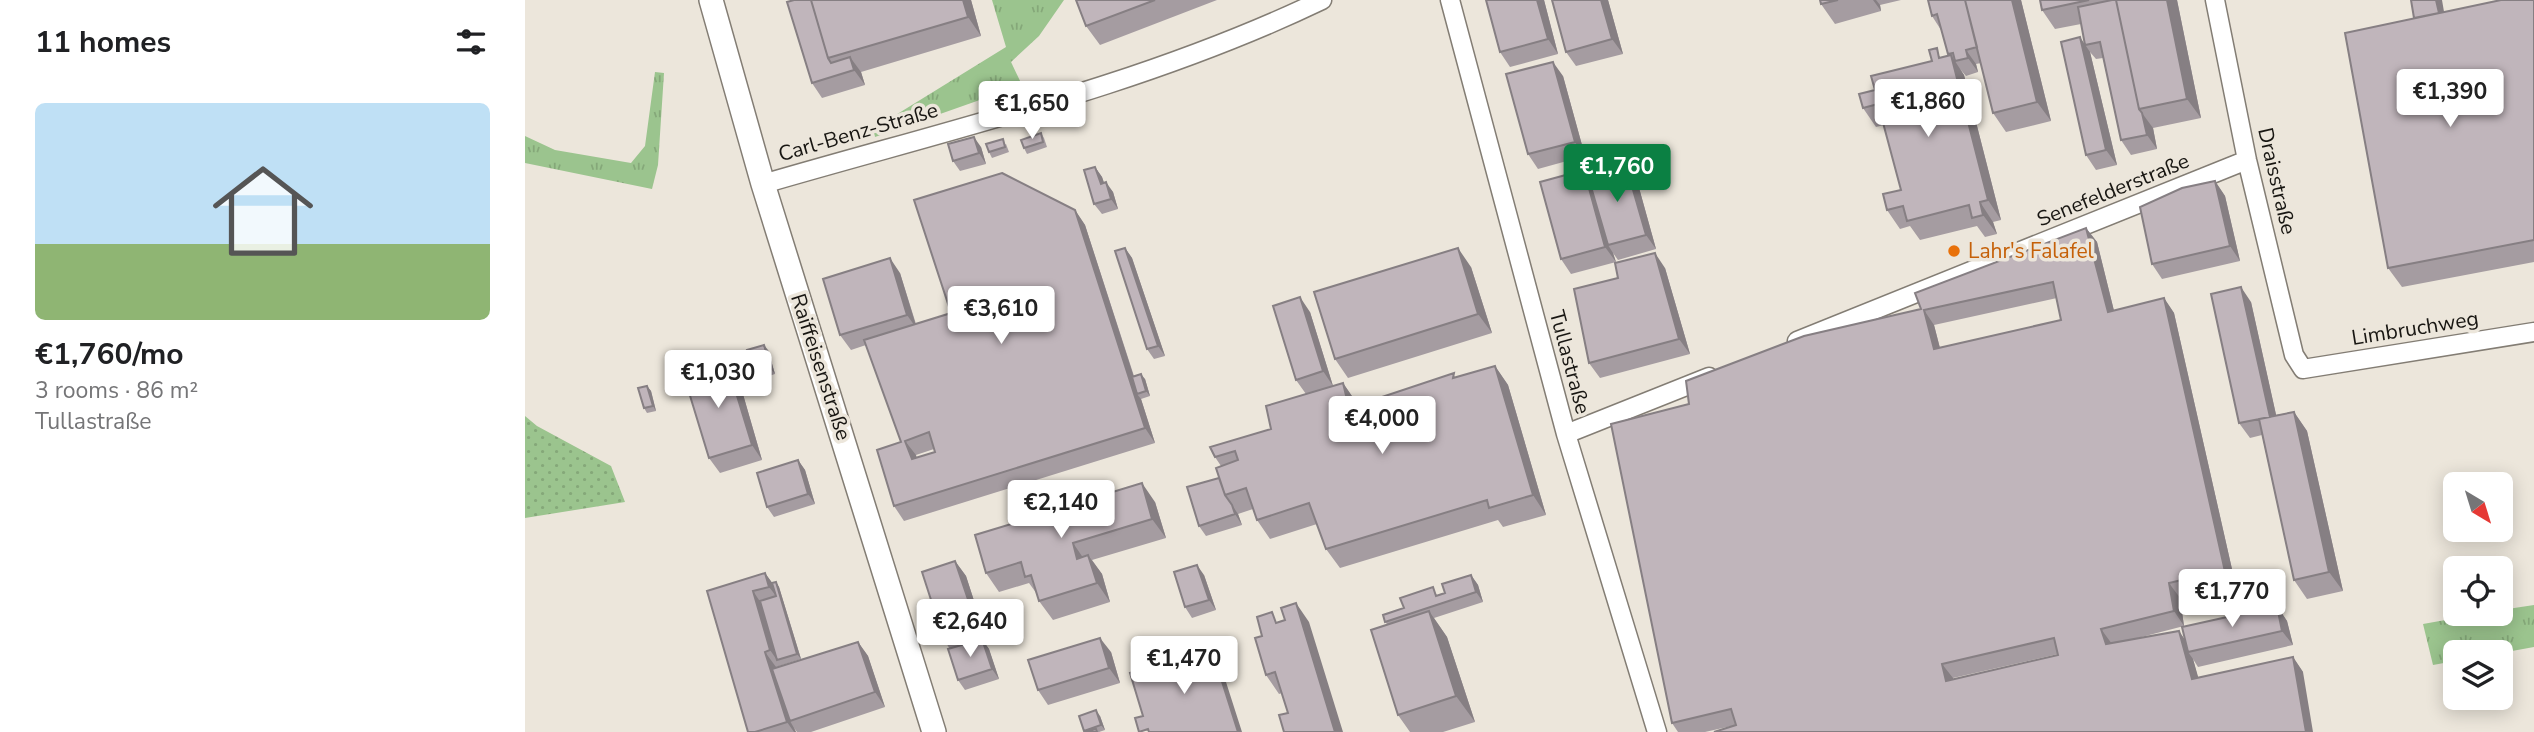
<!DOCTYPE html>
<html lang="en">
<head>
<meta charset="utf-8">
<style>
  :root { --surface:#fff; --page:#f6f6f6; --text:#202124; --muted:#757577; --line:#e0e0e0; --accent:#0b8043 }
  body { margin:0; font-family:"Nunito Sans",sans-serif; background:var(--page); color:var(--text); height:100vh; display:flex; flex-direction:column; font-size:26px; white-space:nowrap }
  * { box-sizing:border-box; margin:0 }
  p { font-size:23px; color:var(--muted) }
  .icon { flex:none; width:38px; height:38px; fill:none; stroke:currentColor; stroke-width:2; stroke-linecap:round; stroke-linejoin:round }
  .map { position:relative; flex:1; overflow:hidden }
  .details { display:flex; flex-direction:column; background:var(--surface); width:525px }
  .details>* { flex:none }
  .needle { width:46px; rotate:142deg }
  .buttons { position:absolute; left:1918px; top:472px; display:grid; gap:14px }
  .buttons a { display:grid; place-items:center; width:70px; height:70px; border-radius:10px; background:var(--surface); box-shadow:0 4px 18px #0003; font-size:35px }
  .price { position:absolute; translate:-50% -60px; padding:0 16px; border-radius:7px; background:#fff; color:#222; font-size:23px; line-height:46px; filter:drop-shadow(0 2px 4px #0008) }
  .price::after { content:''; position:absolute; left:50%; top:42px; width:21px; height:16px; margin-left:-10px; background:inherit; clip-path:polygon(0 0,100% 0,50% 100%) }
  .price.current { background:var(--accent); color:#fff }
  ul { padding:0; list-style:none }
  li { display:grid; align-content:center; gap:14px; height:371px; padding:0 35px }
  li+li { border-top:2px solid var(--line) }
  li span { display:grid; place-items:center; height:217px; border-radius:10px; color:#555 }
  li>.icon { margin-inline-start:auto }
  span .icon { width:126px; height:126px; fill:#fffc; stroke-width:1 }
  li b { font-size:30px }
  h2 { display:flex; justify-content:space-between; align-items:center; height:84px; padding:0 35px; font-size:30px }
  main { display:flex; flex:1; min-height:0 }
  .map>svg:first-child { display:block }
</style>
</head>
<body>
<main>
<section class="details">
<h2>11 homes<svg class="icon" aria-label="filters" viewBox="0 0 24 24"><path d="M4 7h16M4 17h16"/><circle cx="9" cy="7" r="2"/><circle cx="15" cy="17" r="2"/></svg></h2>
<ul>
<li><span style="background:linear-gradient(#bfe0f5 65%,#8fb573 0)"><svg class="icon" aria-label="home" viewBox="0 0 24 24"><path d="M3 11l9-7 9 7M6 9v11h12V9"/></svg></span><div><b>€1,760/mo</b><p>3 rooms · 86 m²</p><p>Tullastraße</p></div></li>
</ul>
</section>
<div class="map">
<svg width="2009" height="732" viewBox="0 0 2009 732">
  <defs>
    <pattern id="grass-tufts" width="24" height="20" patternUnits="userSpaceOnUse" patternTransform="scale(1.75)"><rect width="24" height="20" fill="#9bc48e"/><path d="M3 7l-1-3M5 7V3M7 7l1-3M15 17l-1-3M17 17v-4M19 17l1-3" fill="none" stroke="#85a879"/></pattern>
    <pattern id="garden-dots" width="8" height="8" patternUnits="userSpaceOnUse" patternTransform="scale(1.75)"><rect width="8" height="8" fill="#9bc48e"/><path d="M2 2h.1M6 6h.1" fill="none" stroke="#85a879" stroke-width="1.8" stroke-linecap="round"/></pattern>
  </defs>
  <rect width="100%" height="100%" fill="#ece6db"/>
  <path fill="url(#grass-tufts)" d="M 467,0 L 539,0 L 514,36 L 486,62 L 497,85 L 350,137 L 348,129 L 481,47 Z
    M 130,72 L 139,73 L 133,165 L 127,189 L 0,163 L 0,136 L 30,150 L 106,163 L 120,146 Z
    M 2009,605 L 2009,647 L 1976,653 L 1930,653 L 1930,661 L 1908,665 L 1898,624 L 1954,614 L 1976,614 L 1976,610 Z"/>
  <path fill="url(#garden-dots)" d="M 0,416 L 12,426 L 86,466 L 100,502 L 0,518 Z"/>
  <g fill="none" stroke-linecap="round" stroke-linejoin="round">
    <g stroke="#837d74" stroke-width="21">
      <path id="minor" d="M 925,0 L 1041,434 L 1132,732
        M 1690,0 L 1722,160 L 1769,355 L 1778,369 L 2009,332
        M 238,184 C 426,129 620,85 797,0
        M 1272,341 L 1722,160
        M 1041,434 L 1184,377"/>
    </g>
    <g stroke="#837d74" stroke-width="26">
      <path id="tertiary" d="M 186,0 L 238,184 L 409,732"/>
    </g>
    <use href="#minor" stroke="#fff" stroke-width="18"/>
    <use href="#tertiary" stroke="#fff" stroke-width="23"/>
  </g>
  <path fill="#a59ca1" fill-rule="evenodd" d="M 269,0 L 446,0 L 456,36 L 336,72 L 340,85 L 297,98 L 287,83 Z
    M 551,0 L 692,0 L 575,45 L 561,26 Z
    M 1019,0 L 1033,54 L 985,67 L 975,52 Z
    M 1027,0 L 1083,0 L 1098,54 L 1051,66 L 1041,52 Z
    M 1295,0 L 1376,0 L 1355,5 L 1356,11 L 1310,24 L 1296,4 Z
    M 1496,0 L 1526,121 L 1481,132 L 1468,113 L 1456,63 L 1451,64 L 1453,72 L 1441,76 L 1435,69 L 1439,75 L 1476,220 L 1468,222 L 1472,234 L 1460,237 L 1452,226 L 1395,240 L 1385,226 L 1375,229 L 1362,210 L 1376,190 L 1359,125 L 1351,127 L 1338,108 L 1350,90 L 1418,57 L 1424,56 L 1416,30 L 1407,16 Z
    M 1515,0 L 1652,0 L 1676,118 L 1628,128 L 1632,149 L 1606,155 L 1596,140 L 1578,58 L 1571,59 L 1565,52 L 1592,165 L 1571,170 L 1561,155 L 1560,44 L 1556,24 L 1530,29 L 1517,10 Z
    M 2009,0 L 2009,262 L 1877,287 L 1863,268 L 1889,18 L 1919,12 Z
    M 1038,76 L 1060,156 L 1013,169 L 1003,154 Z
    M 516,133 L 519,138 L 522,147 L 502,154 L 499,148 Z
    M 481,144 L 484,152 L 467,158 L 464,152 Z
    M 456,147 L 461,164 L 435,171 L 428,161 Z
    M 570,167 L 577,177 L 579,183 L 588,192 L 593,209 L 577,214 L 569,204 Z
    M 1059,170 L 1063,175 L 1111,177 L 1131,249 L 1093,260 L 1088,253 L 1091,262 L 1046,274 L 1036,259 Z
    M 1690,181 L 1700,196 L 1715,261 L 1637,279 L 1627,264 Z
    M 550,210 L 560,225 L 609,376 L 620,379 L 625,396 L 616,399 L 630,443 L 379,521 L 369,506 L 376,442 L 341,345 L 326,350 L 315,335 L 375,273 L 391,324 L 426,313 ZM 409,449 L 410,452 L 391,458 L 391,455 Z
    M 1561,228 L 1572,242 L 1589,311 L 1639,298 L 1649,313 L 1714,600 L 1690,604 L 1681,591 L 1655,598 L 1659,626 L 1601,641 L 1654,631 L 1660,640 L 1752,606 L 1762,621 L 1768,645 L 1673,667 L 1668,659 L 1673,678 L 1768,657 L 1778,672 L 1211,725 L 1180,732 L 1153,732 L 1147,723 L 1164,404 L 1396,309 ZM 1532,298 L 1536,320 L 1415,348 L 1409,325 ZM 1533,654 L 1533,655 L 1428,680 L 1428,678 Z
    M 600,248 L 607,258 L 640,356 L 629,359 L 622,349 Z
    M 946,267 L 967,333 L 823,378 L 810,359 Z
    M 1140,268 L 1165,354 L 1075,378 L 1064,363 L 1093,278 Z
    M 1726,302 L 1751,415 L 1769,412 L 1782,431 L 1818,591 L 1782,599 L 1769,580 L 1737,435 L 1725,438 L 1714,423 Z
    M 785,312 L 808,386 L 818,383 L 831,402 L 832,406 L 970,366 L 983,385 L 1021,515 L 978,527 L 973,520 L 815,568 L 801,549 L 792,524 L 745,539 L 732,520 L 728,509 L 713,514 L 717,525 L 681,536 L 674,526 L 694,478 L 696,466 L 690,457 L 746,429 L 781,394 L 771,380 Z
    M 243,350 L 250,374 L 232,380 L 229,375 Z
    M 213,377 L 237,460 L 195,473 L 184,458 Z
    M 122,386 L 126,391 L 131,411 L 122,413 L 119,408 Z
    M 273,460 L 280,470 L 290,504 L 249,517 L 242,507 Z
    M 630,502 L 641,538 L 567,560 L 577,574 L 585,602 L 528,620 L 514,601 L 512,594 L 504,583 L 474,592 L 461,573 L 512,516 Z
    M 430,561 L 441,576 L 463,644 L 461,645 L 464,649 L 474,679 L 440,690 L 433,680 L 425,649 L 419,640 Z
    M 240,573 L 247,583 L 251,582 L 254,587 L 276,659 L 251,667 L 251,668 L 333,642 L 343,656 L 360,707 L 286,732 L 272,732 L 269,728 L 271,732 L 223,732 L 182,591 Z
    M 679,575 L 691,610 L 667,618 L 660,607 Z
    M 946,575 L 953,585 L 958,602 L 909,618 L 922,637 L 950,722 L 918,732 L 885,732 L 873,715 L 862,624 L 860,622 L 879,608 L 920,593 Z
    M 754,622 L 784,622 L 763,713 L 757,693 L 754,694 L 741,675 L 737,636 Z
    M 586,652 L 595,683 L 523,705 L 513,690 Z
    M 575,716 L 580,730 L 574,732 L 559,732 L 559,731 Z"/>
  <path fill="#867f83" d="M 438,0 L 446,0 L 456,36 L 443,17 Z
    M 1012,0 L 1019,0 L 1033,54 L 1023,39 Z
    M 1076,0 L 1083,0 L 1098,54 L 1087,39 Z
    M 1348,0 L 1351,0 L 1355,5 L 1356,11 Z
    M 1487,0 L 1496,0 L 1526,121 L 1512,102 Z
    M 1642,0 L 1652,0 L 1676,118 L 1662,99 Z
    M 1911,0 L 1917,0 L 1923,35 L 1916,24 Z
    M 1555,37 L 1565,52 L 1592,165 L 1581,150 Z
    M 1441,50 L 1451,64 L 1453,72 L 1443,58 Z
    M 1426,55 L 1439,75 L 1476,220 L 1463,200 Z
    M 325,57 L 336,72 L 340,85 L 329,70 Z
    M 1028,62 L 1038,76 L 1060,156 L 1050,142 Z
    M 1617,113 L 1628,128 L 1632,149 L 1622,135 Z
    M 449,137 L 456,147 L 461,164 L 454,153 Z
    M 1100,162 L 1111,177 L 1131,249 L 1121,235 Z
    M 570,167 L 577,177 L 583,194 L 576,184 Z
    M 1059,170 L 1070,185 L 1083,245 L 1088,253 L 1091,262 L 1080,247 Z
    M 1690,181 L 1700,196 L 1715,261 L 1705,246 Z
    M 581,182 L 588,192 L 593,209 L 586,199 Z
    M 1455,202 L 1468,222 L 1472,234 L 1458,215 Z
    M 550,210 L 560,225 L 614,393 L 612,394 L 616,399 L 630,443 L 620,428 Z
    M 1561,228 L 1572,242 L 1593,327 L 1583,312 Z
    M 600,248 L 607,258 L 640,356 L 633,346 Z
    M 933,248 L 946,267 L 967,333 L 953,314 Z
    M 1130,253 L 1140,268 L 1165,354 L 1154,339 Z
    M 365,258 L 375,273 L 392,329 L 382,315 Z
    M 1716,287 L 1726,302 L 1756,437 L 1746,422 Z
    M 775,297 L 785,312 L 808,386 L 798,371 Z
    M 1639,298 L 1649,313 L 1714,600 L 1703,585 Z
    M 1399,310 L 1409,325 L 1419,364 L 1409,349 Z
    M 239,345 L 243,350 L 250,374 L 246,369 Z
    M 202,363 L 213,377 L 237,460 L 227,445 Z
    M 970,366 L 983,385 L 1021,515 L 1008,495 Z
    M 616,374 L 620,379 L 625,396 L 621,391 Z
    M 818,383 L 831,402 L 837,427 L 824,408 Z
    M 122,386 L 126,391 L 131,411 L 128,406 Z
    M 1769,412 L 1782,431 L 1818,591 L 1804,572 Z
    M 380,441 L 391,455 L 397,474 L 387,459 Z
    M 273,460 L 280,470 L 290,504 L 283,494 Z
    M 617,483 L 630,502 L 641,538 L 627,519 Z
    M 707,505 L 713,514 L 717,525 L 710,514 Z
    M 548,543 L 561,562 L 552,559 Z
    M 563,555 L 577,574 L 585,602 L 572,583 Z
    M 430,561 L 441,576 L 463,644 L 453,629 Z
    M 672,565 L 679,575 L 691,610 L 684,600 Z
    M 240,573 L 251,588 L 255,601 L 244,587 Z
    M 946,575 L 953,585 L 958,602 L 951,592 Z
    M 251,582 L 254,587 L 276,659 L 272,654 Z
    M 1644,583 L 1655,598 L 1659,626 L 1649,611 Z
    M 228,591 L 238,606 L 252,660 L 245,650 Z
    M 771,603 L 784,622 L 818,732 L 810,732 Z
    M 1752,606 L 1762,621 L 1768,645 L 1757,631 Z
    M 904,611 L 922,637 L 950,722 L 931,696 Z
    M 1576,629 L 1587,644 L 1581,644 Z
    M 1654,631 L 1664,646 L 1663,652 L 1668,659 L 1678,694 L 1667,679 Z
    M 575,638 L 586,652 L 595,683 L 584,668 Z
    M 457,639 L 464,649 L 474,679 L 467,669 Z
    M 333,642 L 343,656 L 360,707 L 350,692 Z
    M 686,647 L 693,657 L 717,732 L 713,732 Z
    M 240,652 L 251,667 L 267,720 L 265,721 L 269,728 L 271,732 L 269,732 L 262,722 Z
    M 1768,657 L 1778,672 L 1788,732 L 1781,732 Z
    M 1417,664 L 1428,678 L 1432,696 L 1421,681 Z
    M 571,710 L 575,716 L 580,730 L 576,725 Z"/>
  <path fill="#c0b5bb" stroke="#867f83" stroke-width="2" fill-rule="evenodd" d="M 269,0 L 286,0 L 303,58 L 306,63 L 325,57 L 329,70 L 287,83 L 262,2 Z
    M 286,0 L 438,0 L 443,17 L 303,58 Z
    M 551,0 L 630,0 L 561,26 Z
    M 961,0 L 1012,0 L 1023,39 L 975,52 Z
    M 1027,0 L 1076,0 L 1087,39 L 1041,52 Z
    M 1295,0 L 1313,0 L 1296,4 Z
    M 1403,0 L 1440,0 L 1452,47 L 1441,50 L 1443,58 L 1430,61 L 1428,53 L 1423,54 L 1412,14 L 1407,16 Z
    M 1440,0 L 1487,0 L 1512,102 L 1468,113 Z
    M 1515,0 L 1564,0 L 1517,10 Z
    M 1587,0 L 1591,0 L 1614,109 L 1617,113 L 1622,135 L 1596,140 L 1575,42 L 1560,45 L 1553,7 Z
    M 1591,0 L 1642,0 L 1662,99 L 1614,109 Z
    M 1886,0 L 1911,0 L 1914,13 L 1889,18 Z
    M 1976,0 L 2009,0 L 2009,240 L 1863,268 L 1820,33 Z
    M 1555,37 L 1581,150 L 1561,155 L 1536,42 Z
    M 1412,48 L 1414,58 L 1426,55 L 1463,200 L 1455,202 L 1458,215 L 1447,218 L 1444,205 L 1382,221 L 1378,206 L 1362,210 L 1358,194 L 1376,190 L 1353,104 L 1338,108 L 1334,94 L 1350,90 L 1346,76 L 1407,61 L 1404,50 Z
    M 1028,62 L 1050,142 L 1003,154 L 981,74 Z
    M 516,133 L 518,142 L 499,148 L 496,140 Z
    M 449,137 L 454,153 L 428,161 L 423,144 Z
    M 478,139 L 480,147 L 464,152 L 461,144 Z
    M 1100,162 L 1121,235 L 1083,245 L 1062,173 Z
    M 570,167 L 576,184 L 581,182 L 586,199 L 569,204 L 559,170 Z
    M 1059,170 L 1080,247 L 1036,259 L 1015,182 Z
    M 477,173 L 550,210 L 620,428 L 369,506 L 352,450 L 376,442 L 339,340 L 426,313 L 389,200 ZM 404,432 L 410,452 L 387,459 L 380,441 Z
    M 1690,181 L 1705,246 L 1627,264 L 1615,207 L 1657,188 Z
    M 1561,228 L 1583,312 L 1639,298 L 1703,585 L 1680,589 L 1674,576 L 1644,583 L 1649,611 L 1576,629 L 1581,644 L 1654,631 L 1667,679 L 1768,657 L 1781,732 L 1189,732 L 1211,725 L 1206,709 L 1147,723 L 1086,424 L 1164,404 L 1161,381 L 1279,336 L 1396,309 L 1390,293 ZM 1528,282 L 1536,320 L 1409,349 L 1399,310 ZM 1529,638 L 1533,655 L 1421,681 L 1417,664 Z
    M 600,248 L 633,346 L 622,349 L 590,251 Z
    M 933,248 L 953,314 L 810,359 L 789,292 Z
    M 1130,253 L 1154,339 L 1064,363 L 1049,289 L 1093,278 L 1090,263 Z
    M 365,258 L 382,315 L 315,335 L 298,279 Z
    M 1716,287 L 1745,417 L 1714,423 L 1686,294 Z
    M 775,297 L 798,371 L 771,380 L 748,306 Z
    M 239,345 L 246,369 L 229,375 L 222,350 Z
    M 202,363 L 227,445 L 184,458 L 159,376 Z
    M 970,366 L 1008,495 L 964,508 L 962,500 L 801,549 L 784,503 L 732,520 L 721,488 L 700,495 L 691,468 L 713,460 L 710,451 L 690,457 L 685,447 L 746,429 L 741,406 L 818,383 L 824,408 L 929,373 L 928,378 Z
    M 616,374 L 621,391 L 612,394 L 607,377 Z
    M 122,386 L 128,406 L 119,408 L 113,388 Z
    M 1769,412 L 1804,572 L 1769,580 L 1734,419 Z
    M 273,460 L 283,494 L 242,507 L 232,473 Z
    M 694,478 L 700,495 L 707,505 L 710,514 L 674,526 L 662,487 Z
    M 617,483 L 627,519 L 548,543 L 552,559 L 563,555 L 572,583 L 514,601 L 506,575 L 500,577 L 496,562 L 461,573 L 450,535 L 493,522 L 490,513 L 506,508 L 509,516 Z
    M 430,561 L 453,629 L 419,640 L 397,572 Z
    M 672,565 L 684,600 L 660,607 L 649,572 Z
    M 240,573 L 244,587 L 228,591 L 245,650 L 240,652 L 262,722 L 230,732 L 223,732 L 182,591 Z
    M 946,575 L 951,592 L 860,622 L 858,615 L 879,608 L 875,598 L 908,587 L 911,596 L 920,593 L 917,584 Z
    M 251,582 L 272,654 L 252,660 L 235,601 L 251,596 L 247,583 Z
    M 771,603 L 810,732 L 759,732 L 754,715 L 763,713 L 750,672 L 741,675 L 730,638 L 737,636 L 732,617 L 747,612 L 751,623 L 760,620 L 756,608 Z
    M 1752,606 L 1757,631 L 1663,652 L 1657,627 Z
    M 904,611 L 931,696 L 873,715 L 846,630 Z
    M 575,638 L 584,668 L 513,690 L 503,660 Z
    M 457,639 L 467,669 L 433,680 L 423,649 Z
    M 333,642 L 350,692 L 265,721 L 247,669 Z
    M 686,647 L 713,732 L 624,732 L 623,729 L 614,732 L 610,718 L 618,716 L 605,673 Z
    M 571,710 L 576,725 L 559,731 L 554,716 Z
    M 571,729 L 572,732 L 560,732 Z"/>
  <circle fill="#e8710a" stroke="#ece6db" stroke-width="2.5" cx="1429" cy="251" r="7"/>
  <g text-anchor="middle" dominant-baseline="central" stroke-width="7" stroke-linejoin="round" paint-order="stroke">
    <g font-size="21" fill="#181612" stroke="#ece6db">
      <text transform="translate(333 132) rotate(-16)">Carl-Benz-Straße</text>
      <text transform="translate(1752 181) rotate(77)">Draisstraße</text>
      <text transform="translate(1588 190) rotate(-22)">Senefelderstraße</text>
      <text transform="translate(1890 328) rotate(-9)">Limbruchweg</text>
      <text transform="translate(1045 362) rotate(75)">Tullastraße</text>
      <text transform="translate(296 367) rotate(72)">Raiffeisenstraße</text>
    </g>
    <g font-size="21" fill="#c56008" stroke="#ece6db" text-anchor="start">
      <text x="1443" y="251">Lahr's Falafel</text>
    </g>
  </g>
</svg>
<div class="buttons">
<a><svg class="needle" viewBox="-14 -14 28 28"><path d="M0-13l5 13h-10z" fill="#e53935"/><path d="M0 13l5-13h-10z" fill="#757577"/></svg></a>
<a><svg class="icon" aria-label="locate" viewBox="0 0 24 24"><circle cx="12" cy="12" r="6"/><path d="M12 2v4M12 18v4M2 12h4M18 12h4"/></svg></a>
<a><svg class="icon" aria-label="layers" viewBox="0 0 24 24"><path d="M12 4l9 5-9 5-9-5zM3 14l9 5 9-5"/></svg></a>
</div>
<b class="price" style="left:1925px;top:129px">€1,390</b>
<b class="price" style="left:1403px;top:139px">€1,860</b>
<b class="price" style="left:507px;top:141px">€1,650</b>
<b class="price current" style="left:1092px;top:204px">€1,760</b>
<b class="price" style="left:476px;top:346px">€3,610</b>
<b class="price" style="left:193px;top:410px">€1,030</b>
<b class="price" style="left:857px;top:456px">€4,000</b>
<b class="price" style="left:536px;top:540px">€2,140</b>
<b class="price" style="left:1707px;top:629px">€1,770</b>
<b class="price" style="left:445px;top:659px">€2,640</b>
<b class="price" style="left:659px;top:696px">€1,470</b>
</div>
</main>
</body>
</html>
